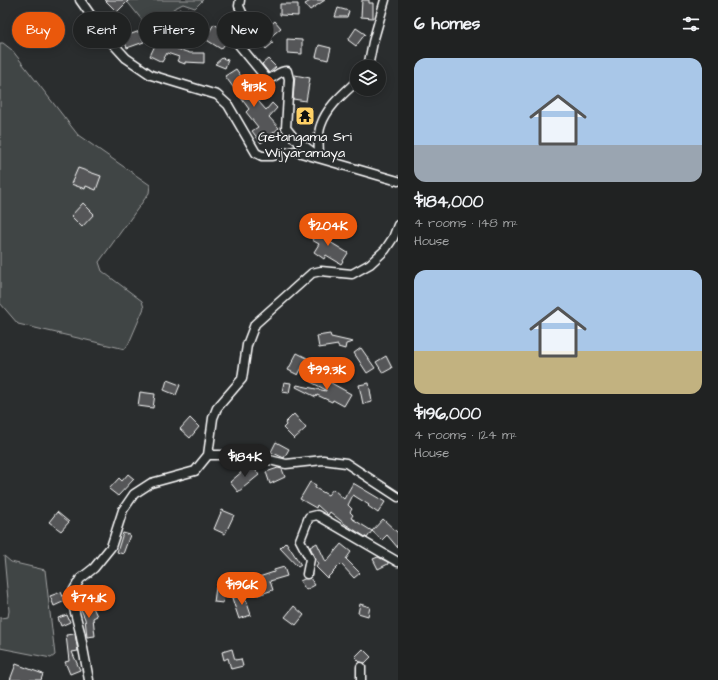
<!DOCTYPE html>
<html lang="en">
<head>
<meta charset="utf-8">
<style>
  :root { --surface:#202222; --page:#2d2f2f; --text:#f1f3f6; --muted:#a2a4a5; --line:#3d3f40; --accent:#ea580c }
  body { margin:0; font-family:"Architects Daughter",sans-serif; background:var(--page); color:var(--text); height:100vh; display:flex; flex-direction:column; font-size:15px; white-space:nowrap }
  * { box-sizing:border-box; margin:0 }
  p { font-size:13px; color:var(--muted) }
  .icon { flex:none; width:22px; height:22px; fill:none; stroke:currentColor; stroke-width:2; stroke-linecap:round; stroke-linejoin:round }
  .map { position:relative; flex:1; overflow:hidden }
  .panel { display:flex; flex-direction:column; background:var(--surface); width:320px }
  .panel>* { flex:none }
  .banner { position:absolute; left:12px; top:12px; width:326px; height:36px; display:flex; gap:8px }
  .fabs { position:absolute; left:350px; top:60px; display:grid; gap:8px }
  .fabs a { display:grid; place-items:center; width:36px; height:36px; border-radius:50%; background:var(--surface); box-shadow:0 2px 10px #0003,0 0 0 1px var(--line); font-size:20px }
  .price { position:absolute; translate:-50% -34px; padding:0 9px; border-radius:14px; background:var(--accent); color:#fff; font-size:13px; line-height:26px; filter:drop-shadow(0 1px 2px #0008) }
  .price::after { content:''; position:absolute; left:50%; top:24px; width:12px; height:9px; margin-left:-6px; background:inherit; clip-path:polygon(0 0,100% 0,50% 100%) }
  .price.on { background:#222; color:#fff }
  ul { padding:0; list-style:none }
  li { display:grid; align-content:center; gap:8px; height:212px; padding:0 16px }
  li span { display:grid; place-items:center; height:124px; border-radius:12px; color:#555 }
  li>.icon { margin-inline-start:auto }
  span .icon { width:72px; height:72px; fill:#fffc; stroke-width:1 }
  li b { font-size:17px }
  h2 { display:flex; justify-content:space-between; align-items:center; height:48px; padding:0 16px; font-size:17px }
  .tag { padding:0 14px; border-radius:18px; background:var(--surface); box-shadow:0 2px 10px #0003,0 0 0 1px var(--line); font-size:14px; line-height:36px }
  .tag.on { background:var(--accent); color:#fff }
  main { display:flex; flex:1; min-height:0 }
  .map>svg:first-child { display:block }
</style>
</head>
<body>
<main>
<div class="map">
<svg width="398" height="680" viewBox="0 0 398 680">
  <rect width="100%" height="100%" fill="#2a2d2e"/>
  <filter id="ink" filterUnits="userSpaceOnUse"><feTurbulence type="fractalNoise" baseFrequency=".025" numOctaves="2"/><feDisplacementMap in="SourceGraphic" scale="8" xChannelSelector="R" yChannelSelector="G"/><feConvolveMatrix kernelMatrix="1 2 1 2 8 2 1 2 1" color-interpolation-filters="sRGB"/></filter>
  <g filter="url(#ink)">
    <path fill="#414445" stroke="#a0a2a2" d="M 126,0 L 203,0 L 195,8 L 183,4 L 173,9 L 165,25 L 142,20 Z
      M 0,43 L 3,43 L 12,50 L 78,135 L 150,185 L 149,193 L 99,262 L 102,271 L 142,301 L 144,308 L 129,343 L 125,349 L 18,324 L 0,303 Z
      M 4,556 L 11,562 L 45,570 L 55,655 L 51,658 L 0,648 L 0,618 L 8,617 L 9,611 Z"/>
    <path fill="#555758" stroke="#fff" d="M 105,0 L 129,0 L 117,12 Z
      M 312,0 L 325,0 L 310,10 L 305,4 Z
      M 362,0 L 369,0 L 369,3 L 373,3 L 373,18 L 361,17 Z
      M 280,4 L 298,4 L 298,16 L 280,15 Z
      M 338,8 L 349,11 L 347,17 L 335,17 Z
      M 180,9 L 192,17 L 185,27 L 173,18 Z
      M 235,14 L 241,24 L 221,49 L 205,39 L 214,24 L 222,29 Z
      M 275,21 L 281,28 L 269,38 L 273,43 L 266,49 L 259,40 L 249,48 L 244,40 L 261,27 L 264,30 Z
      M 356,28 L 365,34 L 356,46 L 348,40 Z
      M 140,31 L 144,42 L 127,48 L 123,37 Z
      M 287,39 L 302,40 L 302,54 L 287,53 Z
      M 157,41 L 171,47 L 172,44 L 177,45 L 177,49 L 190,53 L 204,53 L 204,63 L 185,62 L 185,64 L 177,61 L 179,57 L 167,53 L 162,62 L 150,56 Z
      M 319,45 L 331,48 L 328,60 L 316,57 Z
      M 222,58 L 228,60 L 225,68 L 215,64 Z
      M 268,59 L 276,67 L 269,73 L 262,64 Z
      M 236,69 L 259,102 L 266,110 L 272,103 L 277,108 L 269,117 L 279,128 L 261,143 L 252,131 L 258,127 L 246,112 L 249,109 L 225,76 Z
      M 295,75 L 310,78 L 306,101 L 293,99 Z
      M 78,168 L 101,176 L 96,190 L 86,186 L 85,189 L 71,184 Z
      M 83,203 L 94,214 L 82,227 L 71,216 Z
      M 320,227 L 329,232 L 325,239 L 348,253 L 341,264 L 326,255 L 324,259 L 314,252 L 319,244 L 312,240 Z
      M 330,334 L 331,337 L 353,342 L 346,344 L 345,349 L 338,347 L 338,345 L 319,348 L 317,336 Z
      M 361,348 L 375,368 L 367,373 L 354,353 Z
      M 297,353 L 307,358 L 298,375 L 288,370 Z
      M 386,356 L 392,368 L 383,373 L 376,362 Z
      M 315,374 L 351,394 L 344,406 L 333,400 L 332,402 L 317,395 L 316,397 L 296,387 L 297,385 L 326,391 L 326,390 L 311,382 Z
      M 167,380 L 180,385 L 176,395 L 164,390 Z
      M 284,382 L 291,383 L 289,393 L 282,392 Z
      M 369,383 L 372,402 L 363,404 L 359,385 Z
      M 140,392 L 155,394 L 153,408 L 138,406 Z
      M 294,414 L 306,428 L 294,439 L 283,428 L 286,425 L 285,423 Z
      M 190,418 L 199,427 L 190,438 L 180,429 Z
      M 276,442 L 289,449 L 284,458 L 271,452 Z
      M 251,464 L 259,475 L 238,492 L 230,482 Z
      M 278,468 L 282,469 L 285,477 L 270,484 L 266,472 Z
      M 128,474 L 134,479 L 118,496 L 109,489 L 119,478 L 122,481 Z
      M 310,482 L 316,485 L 315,488 L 328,495 L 333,489 L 344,499 L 353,483 L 385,502 L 378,513 L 368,506 L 369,505 L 353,495 L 348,505 L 352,509 L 350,512 L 353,515 L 351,518 L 372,531 L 367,538 L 345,524 L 330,512 L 328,515 L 317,505 L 316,508 L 300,499 Z
      M 222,510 L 234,515 L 225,534 L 214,529 Z
      M 57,512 L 69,522 L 61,531 L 49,522 Z
      M 383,519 L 398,533 L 398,548 L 387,535 L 382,540 L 372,531 Z
      M 123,533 L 130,535 L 123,554 L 117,552 Z
      M 286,542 L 301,565 L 298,567 L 280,548 Z
      M 317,543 L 326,562 L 341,544 L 351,552 L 346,559 L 360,573 L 354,578 L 341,564 L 327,578 L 316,567 L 318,564 L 310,547 Z
      M 378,557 L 388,562 L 388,564 L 378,569 L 373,559 Z
      M 284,567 L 287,576 L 270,581 L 273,590 L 258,595 L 253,579 L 274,572 L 274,570 Z
      M 310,578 L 315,585 L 306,590 L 300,581 L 304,579 Z
      M 216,587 L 225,589 L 223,603 L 214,602 Z
      M 61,592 L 65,601 L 54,606 L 50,596 Z
      M 244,594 L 251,615 L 239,619 L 232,598 Z
      M 91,603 L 97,616 L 93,618 L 95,636 L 87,637 L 85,619 L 80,607 Z
      M 360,604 L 370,607 L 368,616 L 358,613 Z
      M 294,606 L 304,615 L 296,625 L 285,617 Z
      M 67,615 L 70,622 L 61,626 L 58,618 Z
      M 75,634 L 78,651 L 72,652 L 80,670 L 70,674 L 65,662 L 69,661 L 66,635 Z
      M 232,649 L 235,660 L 241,659 L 243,666 L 231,669 L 228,658 L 224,660 L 222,652 Z
      M 363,649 L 371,657 L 365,663 L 360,662 L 355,657 Z
      M 16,664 L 43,674 L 41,680 L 10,680 Z"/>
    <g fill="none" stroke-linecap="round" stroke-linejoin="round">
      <g stroke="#fff" stroke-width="11">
        <path id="minor" d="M 80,0 L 104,34 L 126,58 L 151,75 L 217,95 L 228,105 L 256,153 L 262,156 L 272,156 L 294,151 L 398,181
          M 240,0 L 239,6 L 247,24 L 238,38 L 239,45 L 267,79 C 275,79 277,71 287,71 L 289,79 L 286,128 L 294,138 L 315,154
          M 368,67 L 373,42 L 385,0
          M 319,157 C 319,147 317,135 321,125 C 327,107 343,94 357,81
          M 208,455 L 249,455 L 286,464 L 323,460 L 346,463 L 398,497
          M 307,574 L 310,559 L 300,540 L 309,517 L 317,515 L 398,562
          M 89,680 L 80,632 L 72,601 L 72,593 L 80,579 L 94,568 L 111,547 L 123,510 L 134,494 L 151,483 L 195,471 L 208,455 L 213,418 L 217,408 L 242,379 L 247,345 L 255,324 L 312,273 L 321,271 L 352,274 L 370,264 L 385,250 L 393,238 L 398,225
          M 361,680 L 361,667"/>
      </g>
      <use href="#minor" stroke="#2a2d2e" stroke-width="8"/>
    </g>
  </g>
  <defs>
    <g id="temple-square" transform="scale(1)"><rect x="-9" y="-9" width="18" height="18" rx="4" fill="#ffd166" stroke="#2a2d2e"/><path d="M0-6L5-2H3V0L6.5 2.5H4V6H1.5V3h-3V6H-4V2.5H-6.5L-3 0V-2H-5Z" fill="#111"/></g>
  </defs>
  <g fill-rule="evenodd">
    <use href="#temple-square" x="305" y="116"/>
  </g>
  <g text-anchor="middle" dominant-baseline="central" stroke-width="4" stroke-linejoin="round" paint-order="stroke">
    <g font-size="14" fill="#fff" stroke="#2a2d2e">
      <text x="305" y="137">Getangama Sri<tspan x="305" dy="16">Wijyaramaya</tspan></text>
    </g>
  </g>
</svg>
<div class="fabs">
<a><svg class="icon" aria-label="layers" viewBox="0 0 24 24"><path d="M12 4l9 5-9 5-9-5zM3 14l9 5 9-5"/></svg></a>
</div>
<b class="price" style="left:254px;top:108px">$113K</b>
<b class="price" style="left:328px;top:247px">$204K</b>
<b class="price" style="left:327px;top:391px">$99.3K</b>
<b class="price on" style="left:245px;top:478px">$184K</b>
<b class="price" style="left:242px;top:606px">$196K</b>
<b class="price" style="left:89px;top:619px">$74.1K</b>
<div class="banner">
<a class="tag on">Buy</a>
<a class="tag">Rent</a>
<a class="tag">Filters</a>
<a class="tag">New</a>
</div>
</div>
<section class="panel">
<h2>6 homes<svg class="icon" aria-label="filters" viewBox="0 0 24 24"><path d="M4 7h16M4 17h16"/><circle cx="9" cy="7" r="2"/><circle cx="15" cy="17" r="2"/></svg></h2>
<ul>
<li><span style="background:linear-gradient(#a9c7e8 70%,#9aa5b1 0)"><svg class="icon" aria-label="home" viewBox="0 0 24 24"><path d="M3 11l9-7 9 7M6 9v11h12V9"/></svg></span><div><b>$184,000</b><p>4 rooms · 148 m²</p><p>House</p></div></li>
<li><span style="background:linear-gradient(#a9c7e8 65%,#c2b280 0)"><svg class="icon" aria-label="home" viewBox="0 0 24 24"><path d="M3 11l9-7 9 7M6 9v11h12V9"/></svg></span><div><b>$196,000</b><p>4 rooms · 124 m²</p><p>House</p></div></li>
</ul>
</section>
</main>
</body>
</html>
